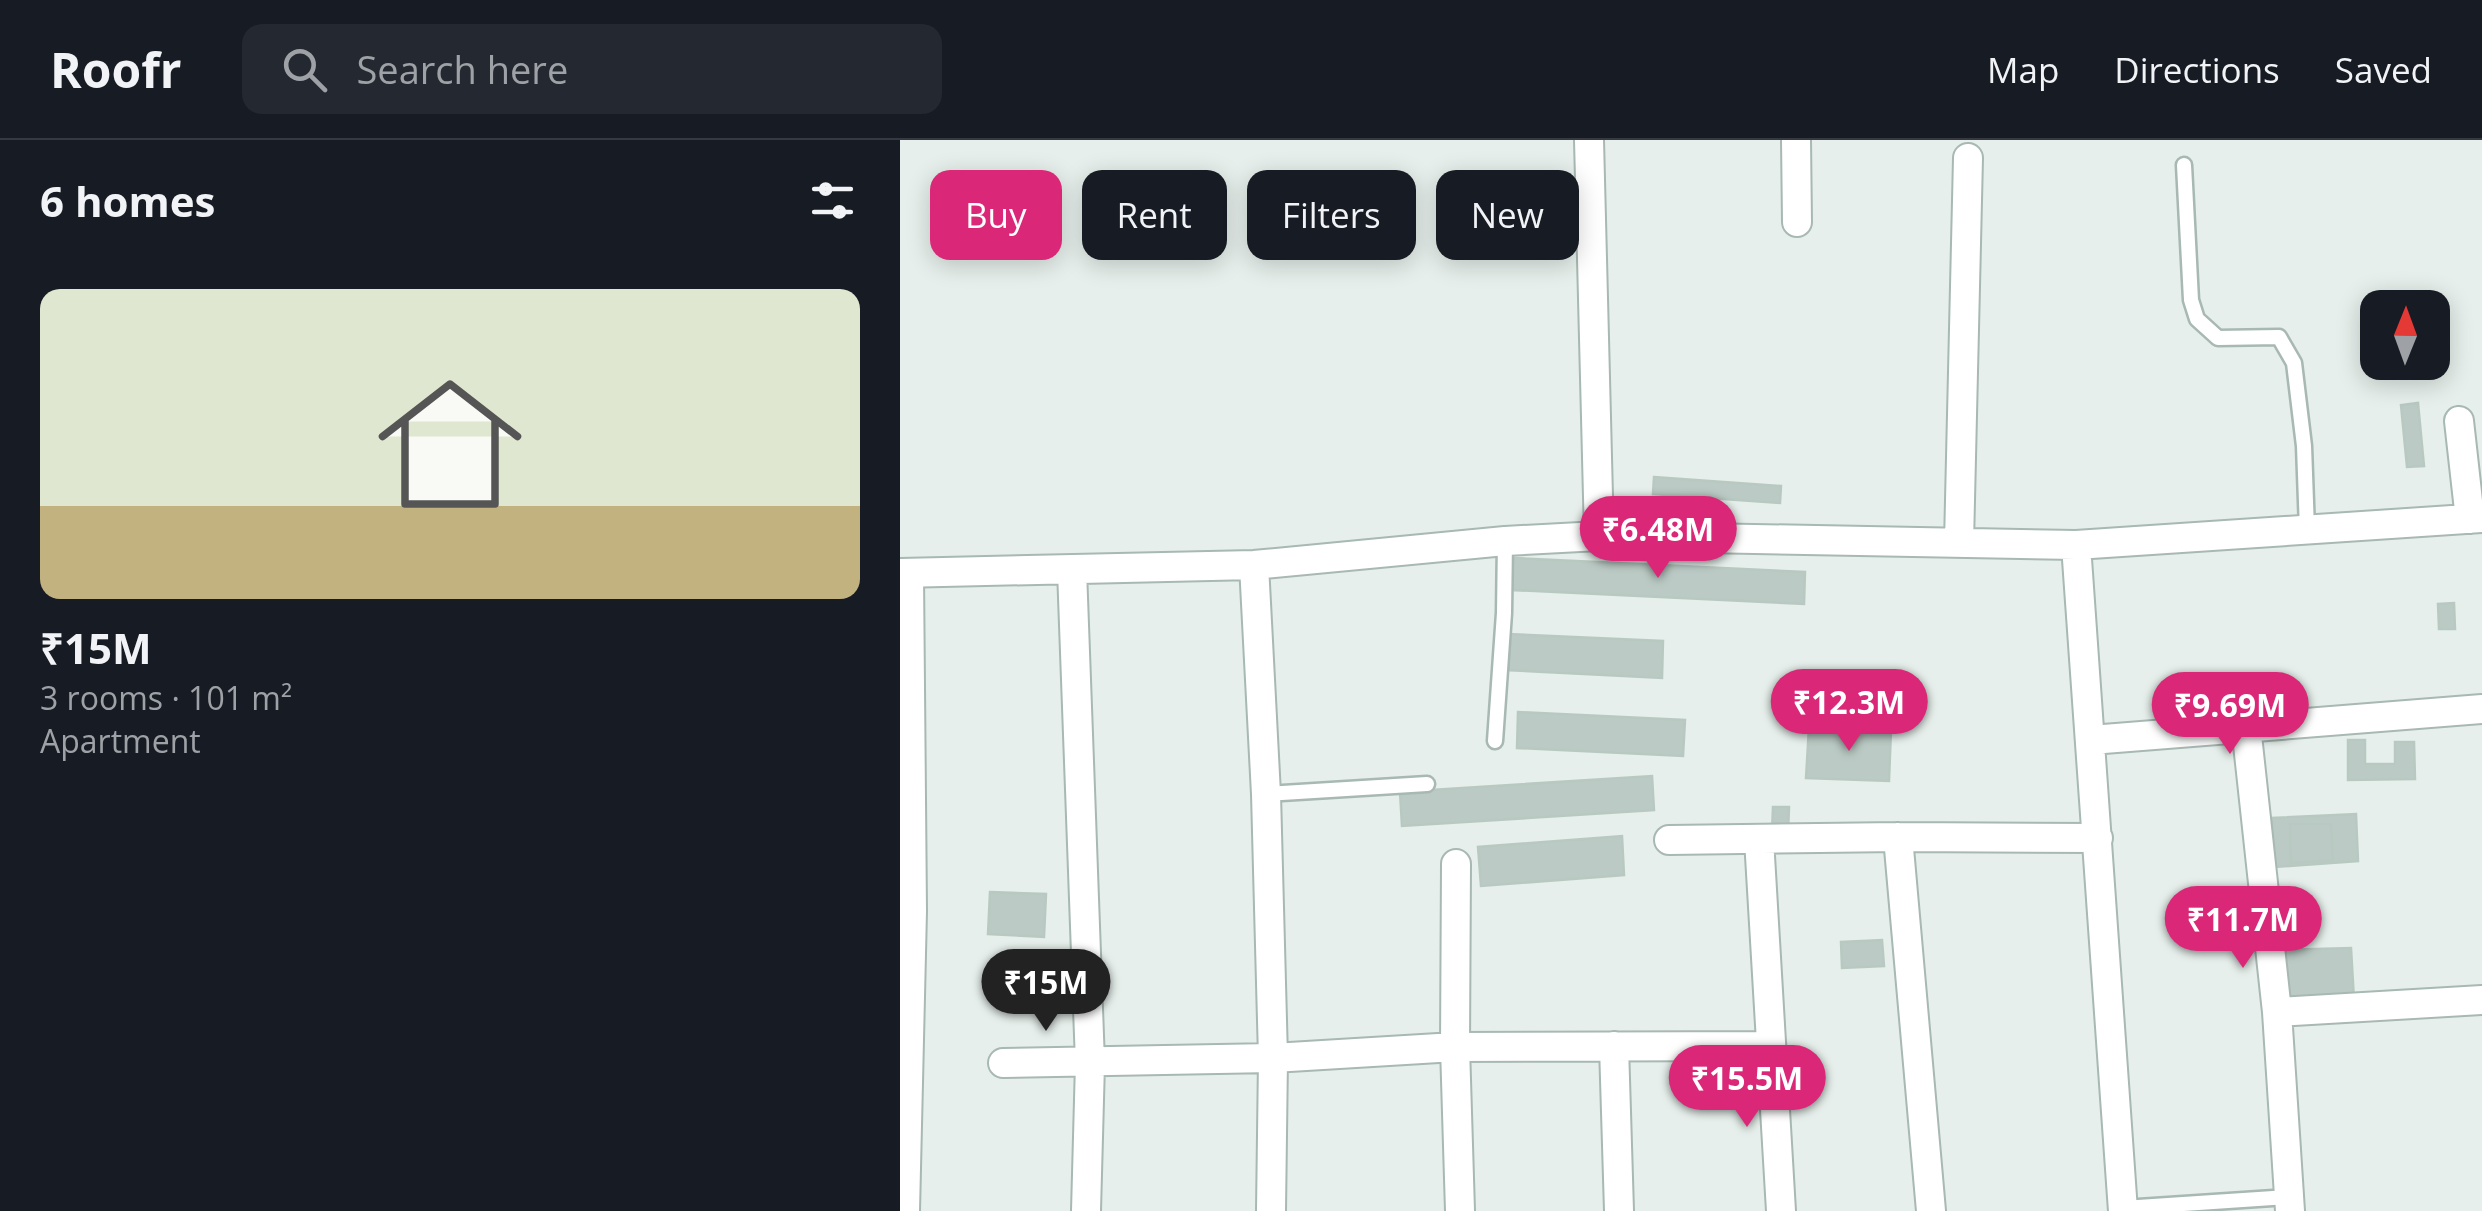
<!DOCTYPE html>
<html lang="en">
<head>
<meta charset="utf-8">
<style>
  :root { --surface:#171b24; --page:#242831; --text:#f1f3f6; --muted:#9ea1a6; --line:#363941; --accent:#db2777 }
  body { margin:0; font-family:"Open Sans",sans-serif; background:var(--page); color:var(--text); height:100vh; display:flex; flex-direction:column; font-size:38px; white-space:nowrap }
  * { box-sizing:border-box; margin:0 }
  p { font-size:32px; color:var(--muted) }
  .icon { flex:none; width:55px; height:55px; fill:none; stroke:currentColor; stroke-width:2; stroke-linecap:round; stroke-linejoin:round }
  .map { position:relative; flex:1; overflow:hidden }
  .details { display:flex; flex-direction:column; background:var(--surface); width:900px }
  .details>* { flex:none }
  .hud { position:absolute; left:30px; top:30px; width:950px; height:90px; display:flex; gap:20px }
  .needle { width:65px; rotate:1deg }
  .fabs { position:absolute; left:1460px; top:150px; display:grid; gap:20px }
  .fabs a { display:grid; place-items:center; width:90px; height:90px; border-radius:20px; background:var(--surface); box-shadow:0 5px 25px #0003; font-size:50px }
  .price { position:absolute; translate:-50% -85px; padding:0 22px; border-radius:35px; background:var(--accent); color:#fff; font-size:32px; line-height:65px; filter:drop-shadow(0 2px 5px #0008) }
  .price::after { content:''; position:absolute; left:50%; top:60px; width:30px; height:22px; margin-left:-15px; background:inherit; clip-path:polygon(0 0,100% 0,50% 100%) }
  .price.on { background:#222; color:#fff }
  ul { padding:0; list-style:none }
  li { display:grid; align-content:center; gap:20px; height:530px; padding:0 40px }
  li+li { border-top:2px solid var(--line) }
  li span { display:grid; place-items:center; height:310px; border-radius:20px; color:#555 }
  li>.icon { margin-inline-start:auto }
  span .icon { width:180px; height:180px; fill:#fffc; stroke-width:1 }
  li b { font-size:42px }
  h2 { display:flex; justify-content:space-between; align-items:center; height:120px; padding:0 40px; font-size:42px }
  .tag { padding:0 35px; border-radius:20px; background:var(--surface); box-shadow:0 5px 25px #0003; font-size:35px; line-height:90px }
  .tag.on { background:var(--accent); color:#fff }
  header { display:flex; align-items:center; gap:60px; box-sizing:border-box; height:140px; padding:0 50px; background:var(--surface); border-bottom:2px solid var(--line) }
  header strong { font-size:48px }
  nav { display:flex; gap:55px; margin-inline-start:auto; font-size:35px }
  .search { width:700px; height:90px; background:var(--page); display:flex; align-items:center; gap:25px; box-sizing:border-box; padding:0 35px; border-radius:20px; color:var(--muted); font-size:38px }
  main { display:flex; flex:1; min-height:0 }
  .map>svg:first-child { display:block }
</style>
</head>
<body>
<header>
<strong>Roofr</strong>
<div class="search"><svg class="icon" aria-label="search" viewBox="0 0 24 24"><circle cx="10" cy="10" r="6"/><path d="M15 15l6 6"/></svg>Search here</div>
<nav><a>Map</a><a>Directions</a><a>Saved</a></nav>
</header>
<main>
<section class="details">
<h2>6 homes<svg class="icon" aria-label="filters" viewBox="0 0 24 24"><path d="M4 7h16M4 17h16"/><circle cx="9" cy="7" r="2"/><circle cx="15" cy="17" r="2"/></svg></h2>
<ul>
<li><span style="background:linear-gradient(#dfe7d0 70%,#c2b280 0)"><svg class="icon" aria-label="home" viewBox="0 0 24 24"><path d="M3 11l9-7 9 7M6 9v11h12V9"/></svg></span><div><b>₹15M</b><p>3 rooms · 101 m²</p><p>Apartment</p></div></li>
</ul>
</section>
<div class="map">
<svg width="1582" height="1071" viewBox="0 0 1582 1071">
  <rect width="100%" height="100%" fill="#e6efeb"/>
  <path fill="#bbcac4" stroke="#b8c9c2" stroke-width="2.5" d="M 1518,263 L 1524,326 L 1507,327 L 1501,265 Z
    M 754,337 L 881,346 L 880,363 L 753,354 Z
    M 613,418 L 905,432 L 904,464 L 611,450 Z
    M 1554,463 L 1555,489 L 1539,489 L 1538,464 Z
    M 607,494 L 763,501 L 762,538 L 605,530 Z
    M 618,572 L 785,580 L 783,616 L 617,608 Z
    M 909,587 L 991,590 L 989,641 L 906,638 Z
    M 1448,600 L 1465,600 L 1465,624 L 1495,624 L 1495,602 L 1514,602 L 1515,639 L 1448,640 Z
    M 752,636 L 754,670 L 502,686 L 500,652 Z
    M 873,667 L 889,667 L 888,693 L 872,692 Z
    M 1456,674 L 1458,721 L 1375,727 L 1372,678 Z
    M 1390,684 L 1431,684 L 1433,720 L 1391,723 Z
    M 722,696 L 724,735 L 581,746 L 578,707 Z
    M 90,752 L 146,754 L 144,797 L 88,794 Z
    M 982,800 L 984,826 L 942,828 L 941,802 Z
    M 1451,808 L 1454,860 L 1381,866 L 1379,810 Z"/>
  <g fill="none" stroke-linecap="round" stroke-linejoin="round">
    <g stroke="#a8b8b2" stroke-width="19">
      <path id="service" d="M 1284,25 L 1291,160 L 1297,179 L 1318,198 L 1379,197 L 1394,223 L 1404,306 L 1407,390
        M 595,601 L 604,473 L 605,401
        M 366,654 L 527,644
        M 1223,1068 L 1389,1057"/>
    </g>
    <g stroke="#a8b8b2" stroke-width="32">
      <path id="minor" d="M 689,0 L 699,396
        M 896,0 L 897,82
        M 1559,281 L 1570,379
        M 1059,403 L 1068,18
        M 1176,405 L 1223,1071
        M 354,425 L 366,654 L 373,918 L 371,1071
        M 172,430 L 190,923 L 186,1071
        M 0,433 L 354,425 L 605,401 L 699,396 L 1176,405 L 1582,378
        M 1346,586 L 1377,872 L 1390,1071
        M 1191,600 L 1582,569
        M 998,697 L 1031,1071
        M 859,699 L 881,1071
        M 769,700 L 998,697 L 1198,698
        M 556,724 L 555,907 L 560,1071
        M 1377,872 L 1582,860
        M 714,906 L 719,1071
        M 103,923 L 373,918 L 555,907 L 871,906
        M 5,1071 L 12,771 L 9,435"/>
    </g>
    <use href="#service" stroke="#fff" stroke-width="14"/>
    <use href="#minor" stroke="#fff" stroke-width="28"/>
  </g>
</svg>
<div class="fabs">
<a><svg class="needle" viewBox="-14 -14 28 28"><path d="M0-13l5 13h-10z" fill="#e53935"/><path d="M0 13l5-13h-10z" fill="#9ea1a6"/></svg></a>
</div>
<b class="price" style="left:758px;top:441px">₹6.48M</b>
<b class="price" style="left:949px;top:614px">₹12.3M</b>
<b class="price" style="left:1330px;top:617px">₹9.69M</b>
<b class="price" style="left:1343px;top:831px">₹11.7M</b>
<b class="price on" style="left:146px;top:894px">₹15M</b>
<b class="price" style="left:847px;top:990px">₹15.5M</b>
<div class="hud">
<a class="tag on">Buy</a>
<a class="tag">Rent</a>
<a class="tag">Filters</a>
<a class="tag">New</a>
</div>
</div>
</main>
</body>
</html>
